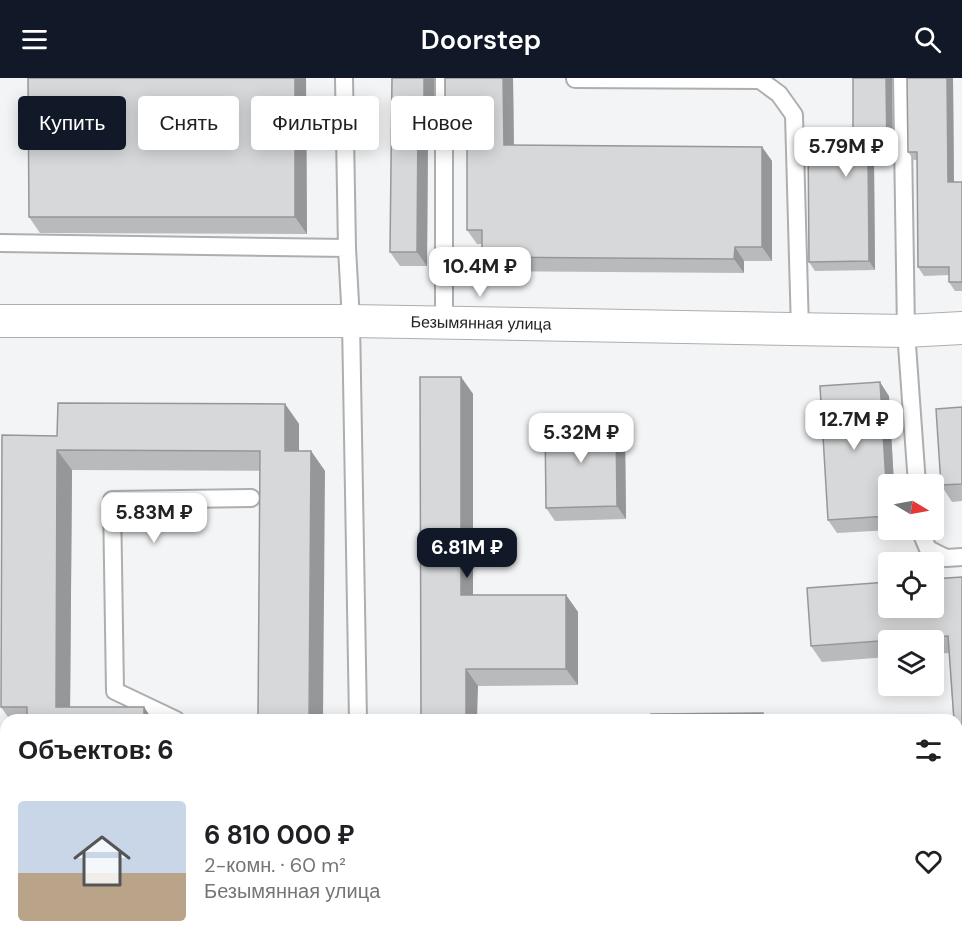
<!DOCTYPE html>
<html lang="ru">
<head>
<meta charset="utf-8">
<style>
  :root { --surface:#fff; --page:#f6f6f6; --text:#202124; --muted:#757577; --accent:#111827 }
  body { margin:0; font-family:"DM Sans",sans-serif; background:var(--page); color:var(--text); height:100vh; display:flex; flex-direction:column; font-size:22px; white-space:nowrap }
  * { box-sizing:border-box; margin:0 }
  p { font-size:20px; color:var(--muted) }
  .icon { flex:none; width:33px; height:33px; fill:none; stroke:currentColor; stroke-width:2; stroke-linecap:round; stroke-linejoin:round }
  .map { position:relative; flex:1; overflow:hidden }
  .side { position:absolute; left:0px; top:636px; width:963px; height:236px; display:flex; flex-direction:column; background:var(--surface); border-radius:18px 18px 0 0; box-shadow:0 3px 15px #0003 }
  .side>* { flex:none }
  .guide { position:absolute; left:18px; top:18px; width:600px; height:54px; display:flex; gap:12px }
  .needle { width:39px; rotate:100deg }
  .fabs { position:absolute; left:878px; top:396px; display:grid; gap:12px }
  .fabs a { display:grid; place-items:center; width:66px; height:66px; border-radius:6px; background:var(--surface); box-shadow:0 3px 15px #0003; font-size:30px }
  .price { position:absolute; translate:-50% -51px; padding:0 14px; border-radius:12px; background:#fff; color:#222; font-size:20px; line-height:39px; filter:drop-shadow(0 2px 3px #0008) }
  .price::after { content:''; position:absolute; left:50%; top:36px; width:18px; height:14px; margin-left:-9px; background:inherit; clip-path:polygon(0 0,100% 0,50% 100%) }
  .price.active { background:var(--accent); color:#fff }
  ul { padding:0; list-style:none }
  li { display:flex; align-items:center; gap:18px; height:150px; padding:0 18px }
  li span { display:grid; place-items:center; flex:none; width:168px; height:120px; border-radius:6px; color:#555 }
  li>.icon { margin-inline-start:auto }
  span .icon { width:72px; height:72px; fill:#fffc; stroke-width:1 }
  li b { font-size:26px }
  h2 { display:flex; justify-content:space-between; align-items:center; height:72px; padding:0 18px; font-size:26px }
  .tag { padding:0 21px; border-radius:6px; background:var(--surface); box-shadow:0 3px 15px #0003; font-size:21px; line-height:54px }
  .tag.active { background:var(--accent); color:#fff }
  header { display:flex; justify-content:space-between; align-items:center; height:78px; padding:0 18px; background:var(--accent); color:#fff; font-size:27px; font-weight:600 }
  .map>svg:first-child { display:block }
</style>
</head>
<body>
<header><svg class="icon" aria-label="menu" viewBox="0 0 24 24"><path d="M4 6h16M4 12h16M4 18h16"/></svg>Doorstep<svg class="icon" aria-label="search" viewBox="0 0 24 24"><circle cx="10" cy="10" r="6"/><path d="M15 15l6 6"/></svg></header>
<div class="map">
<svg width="962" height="871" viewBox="0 0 962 871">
  <rect width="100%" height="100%" fill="#f2f4f6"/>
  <path fill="#91d6b1" d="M 0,777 L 6,777 L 6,848 L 0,848 Z"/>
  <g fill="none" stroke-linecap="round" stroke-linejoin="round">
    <g stroke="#acaeb0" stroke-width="20">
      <path id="service" d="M 344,0 L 347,170
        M 902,0 L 906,253 L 917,406
        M 575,1 L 760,2 L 779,16 L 794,37 L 800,252
        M 0,165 L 347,170 L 351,243 L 358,642
        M 444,244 L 444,0
        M 920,452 L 928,471 L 946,480 L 962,479
        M 176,642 L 115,613 L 112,422 L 251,420
        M 184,866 L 184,871
        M 299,866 L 299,871
        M 31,871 L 31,866"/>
    </g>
    <g stroke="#acaeb0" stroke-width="34">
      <path id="minor" d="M 0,243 L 351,243 L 906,253 L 962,250"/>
    </g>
    <use href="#service" stroke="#fff" stroke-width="16"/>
    <use href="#minor" stroke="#fff" stroke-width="32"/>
  </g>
  <path fill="#b8babb" d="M 28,0 L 306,0 L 307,156 L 40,155 L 29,139 Z
    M 392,0 L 434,0 L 434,57 L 428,57 L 427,188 L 400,188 L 390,174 Z
    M 445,0 L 513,0 L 514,67 L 762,69 L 772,83 L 772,183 L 744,183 L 744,195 L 492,193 L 482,179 L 482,166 L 477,166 L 467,152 L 467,56 L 454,56 L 445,42 Z
    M 853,0 L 892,0 L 893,83 L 874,83 L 875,192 L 815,193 L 809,184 L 853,53 Z
    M 953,0 L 954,104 L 962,104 L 962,213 L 955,213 L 949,204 L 949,197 L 924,198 L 918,189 L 917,82 L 914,82 L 908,74 Z
    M 461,299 L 473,316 L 473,517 L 566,517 L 578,534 L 578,607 L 478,608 L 421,642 Z
    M 889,318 L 894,406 L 888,406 L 888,452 L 891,452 L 837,455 L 828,442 Z
    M 285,326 L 299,346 L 299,373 L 311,373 L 325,393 L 72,392 L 70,629 L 153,642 L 10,642 L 1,629 L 57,358 Z
    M 962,329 L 962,423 L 952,424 L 941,407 Z
    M 625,356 L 626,441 L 555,443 L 546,430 Z
    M 962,499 L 962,782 L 958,776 L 957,697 L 949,575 L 933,576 L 933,562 L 888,562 L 888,579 L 822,584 L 811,568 Z"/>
  <path fill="#969799" d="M 295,0 L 306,0 L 307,156 L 295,139 Z
    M 424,0 L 434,0 L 434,57 L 424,43 Z
    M 503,0 L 513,0 L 514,81 L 504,67 Z
    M 886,0 L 892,0 L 893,83 L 887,74 Z
    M 947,0 L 953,0 L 954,112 L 948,104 Z
    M 418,43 L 428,57 L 427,188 L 417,174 Z
    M 762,69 L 772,83 L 772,183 L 762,169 Z
    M 868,75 L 874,83 L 875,192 L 869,183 Z
    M 735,169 L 744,183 L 744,195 L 734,181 Z
    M 461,299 L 473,316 L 473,534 L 461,517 Z
    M 880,304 L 889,318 L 894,406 L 888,406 L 888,438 Z
    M 285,326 L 299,346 L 299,393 L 285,373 Z
    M 616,343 L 625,356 L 626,441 L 617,428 Z
    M 57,372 L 72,392 L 70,642 L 56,629 Z
    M 311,373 L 325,393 L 323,642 L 309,642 Z
    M 566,517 L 578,534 L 578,607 L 566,591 Z
    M 466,591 L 478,608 L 477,642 L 466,642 Z
    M 144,629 L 153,642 L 144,642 Z
    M 763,635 L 768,642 L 763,642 Z
    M 160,866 L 171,866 L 171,871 L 160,871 Z
    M 361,866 L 373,866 L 372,871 L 361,871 Z
    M 582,866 L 594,866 L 594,871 L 582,871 Z
    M 766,866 L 778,866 L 778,871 L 766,871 Z"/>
  <path fill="#d6d8da" stroke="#969799" stroke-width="1.5" d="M 28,0 L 295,0 L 295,139 L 29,139 Z
    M 392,0 L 424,0 L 424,43 L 418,43 L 417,174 L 390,174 Z
    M 445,0 L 503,0 L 504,67 L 762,69 L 762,169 L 735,169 L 734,181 L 482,179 L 482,152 L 467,152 L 467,42 L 445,42 Z
    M 853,0 L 886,0 L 887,74 L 868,75 L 869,183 L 809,184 L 808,53 L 853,53 Z
    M 907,0 L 947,0 L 948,104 L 962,104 L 962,204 L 949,204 L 949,189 L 918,189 L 917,74 L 908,74 Z
    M 420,299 L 461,299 L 461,517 L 566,517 L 566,591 L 466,591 L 466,642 L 421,642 Z
    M 880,304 L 888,438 L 828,442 L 820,308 Z
    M 58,325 L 285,326 L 285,373 L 311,373 L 309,642 L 258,642 L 260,373 L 57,372 L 56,629 L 144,629 L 144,642 L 27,642 L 27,629 L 1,629 L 2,357 L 57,358 Z
    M 962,329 L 962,406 L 941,407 L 936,331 Z
    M 616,343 L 617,428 L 546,430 L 545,345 Z
    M 962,499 L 962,776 L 958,776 L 957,642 L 954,642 L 948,558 L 811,568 L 807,510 L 888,504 L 888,530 L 933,530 L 933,501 Z
    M 763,635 L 763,642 L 651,642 L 651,636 Z
    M 957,848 L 962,848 L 962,871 L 846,871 L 846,866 L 957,866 Z
    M 112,866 L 160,866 L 160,871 L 112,871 Z
    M 302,866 L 361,866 L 361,871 L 302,871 Z
    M 422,866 L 582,866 L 582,871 L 422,871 Z
    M 653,866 L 766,866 L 766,871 L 654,871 Z"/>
  <g text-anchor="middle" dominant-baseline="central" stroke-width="5" stroke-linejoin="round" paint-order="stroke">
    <g font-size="16" fill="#242425" stroke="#fff">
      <text transform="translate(481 245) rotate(1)">Безымянная улица</text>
    </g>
  </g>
</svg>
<div class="fabs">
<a><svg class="needle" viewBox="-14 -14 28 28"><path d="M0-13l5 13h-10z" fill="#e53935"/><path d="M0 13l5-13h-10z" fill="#757577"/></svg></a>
<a><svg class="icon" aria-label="locate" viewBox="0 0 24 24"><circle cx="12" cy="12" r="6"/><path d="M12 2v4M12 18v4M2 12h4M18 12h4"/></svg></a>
<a><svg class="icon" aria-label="layers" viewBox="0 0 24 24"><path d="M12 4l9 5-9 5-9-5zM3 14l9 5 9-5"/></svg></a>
</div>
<b class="price" style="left:846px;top:100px">5.79M ₽</b>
<b class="price" style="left:480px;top:220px">10.4M ₽</b>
<b class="price" style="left:854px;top:373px">12.7M ₽</b>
<b class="price" style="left:581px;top:386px">5.32M ₽</b>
<b class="price" style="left:154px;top:466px">5.83M ₽</b>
<b class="price active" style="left:467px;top:501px">6.81M ₽</b>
<div class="guide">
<a class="tag active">Купить</a>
<a class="tag">Снять</a>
<a class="tag">Фильтры</a>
<a class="tag">Новое</a>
</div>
<section class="side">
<h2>Объектов: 6<svg class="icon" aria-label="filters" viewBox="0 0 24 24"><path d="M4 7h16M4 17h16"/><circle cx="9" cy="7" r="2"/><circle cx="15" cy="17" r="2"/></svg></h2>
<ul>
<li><span style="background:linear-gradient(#c9d6e8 60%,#b9a48a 0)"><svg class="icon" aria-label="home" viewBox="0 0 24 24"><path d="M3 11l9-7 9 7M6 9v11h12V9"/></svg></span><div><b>6 810 000 ₽</b><p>2-комн. · 60 m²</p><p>Безымянная улица</p></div><svg class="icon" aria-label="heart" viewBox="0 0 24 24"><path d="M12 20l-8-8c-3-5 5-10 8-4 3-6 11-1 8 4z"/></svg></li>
</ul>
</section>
</div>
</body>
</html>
